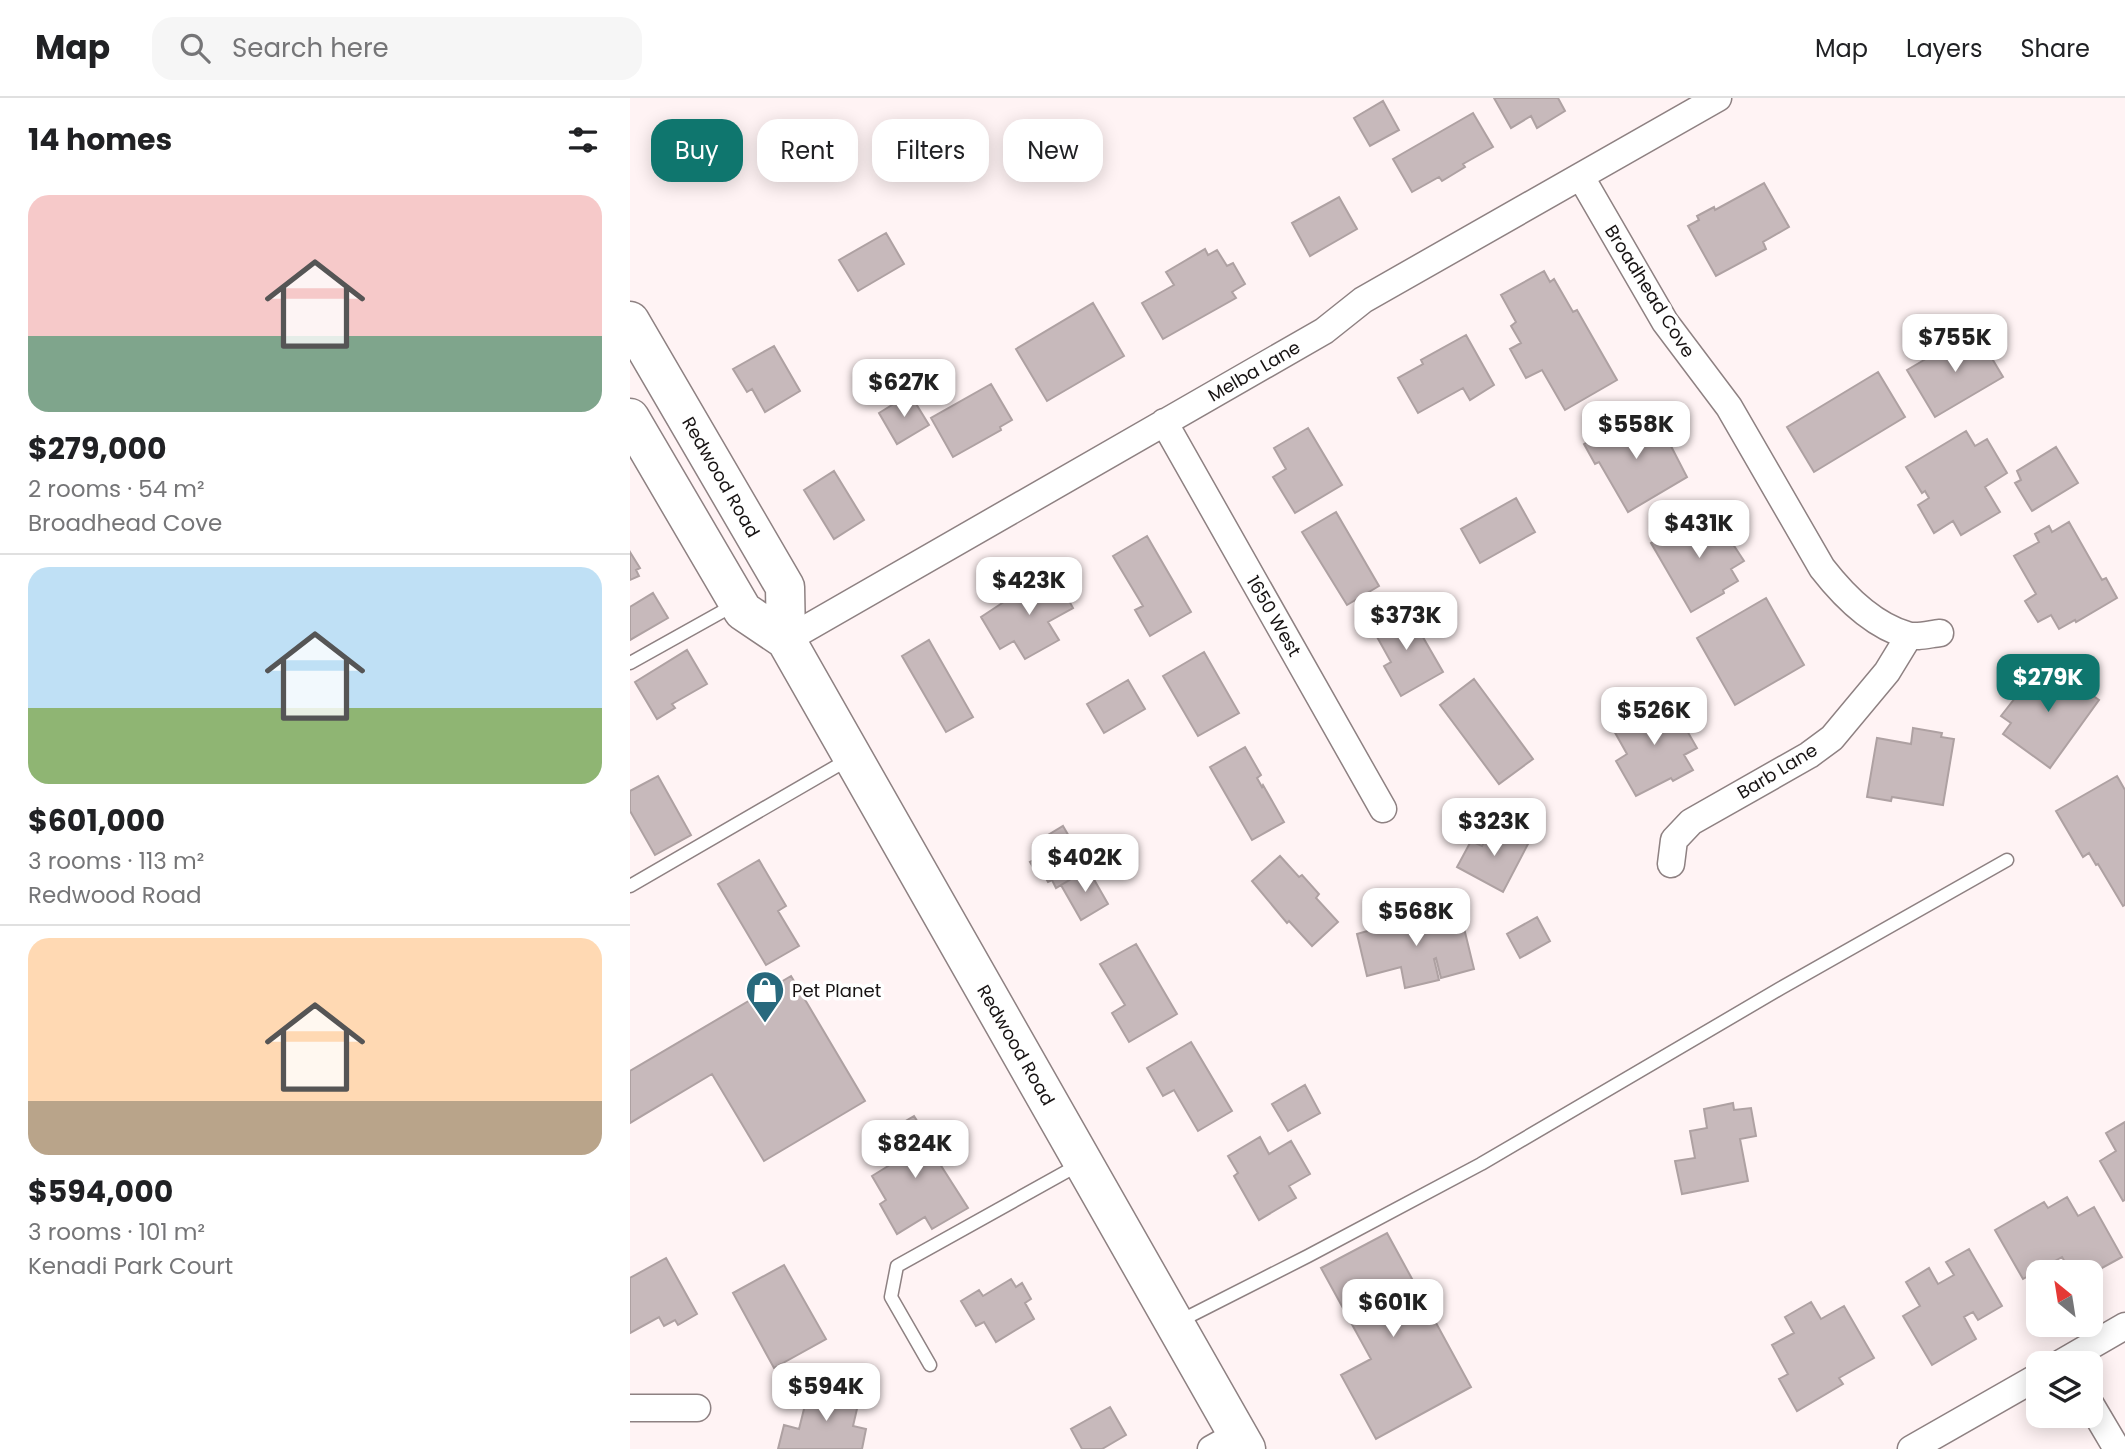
<!DOCTYPE html>
<html lang="en">
<head>
<meta charset="utf-8">
<style>
  :root { --surface:#fff; --page:#f6f6f6; --text:#202124; --muted:#757577; --line:#e0e0e0; --accent:#0f766e }
  body { margin:0; font-family:Poppins,sans-serif; background:var(--page); color:var(--text); height:100vh; display:flex; flex-direction:column; font-size:26px; white-space:nowrap }
  * { box-sizing:border-box; margin:0 }
  p { font-size:23px; color:var(--muted) }
  .icon { flex:none; width:38px; height:38px; fill:none; stroke:currentColor; stroke-width:2; stroke-linecap:round; stroke-linejoin:round }
  .map { position:relative; flex:1; overflow:hidden }
  .drawer { display:flex; flex-direction:column; background:var(--surface); width:630px }
  .drawer>* { flex:none }
  .banner { position:absolute; left:21px; top:21px; width:665px; height:63px; display:flex; gap:14px }
  .needle { width:46px; rotate:330deg }
  .tools { position:absolute; left:1396px; top:1162px; display:grid; gap:14px }
  .tools a { display:grid; place-items:center; width:77px; height:77px; border-radius:14px; background:var(--surface); box-shadow:0 4px 18px #0003; font-size:35px }
  .price { position:absolute; translate:-50% -60px; padding:0 16px; border-radius:14px; background:#fff; color:#222; font-size:23px; line-height:46px; filter:drop-shadow(0 2px 4px #0008) }
  .price::after { content:''; position:absolute; left:50%; top:42px; width:21px; height:16px; margin-left:-10px; background:inherit; clip-path:polygon(0 0,100% 0,50% 100%) }
  .price.selected { background:var(--accent); color:#fff }
  ul { padding:0; list-style:none }
  li { display:grid; align-content:center; gap:14px; height:371px; padding:0 28px }
  li+li { border-top:2px solid var(--line) }
  li span { display:grid; place-items:center; height:217px; border-radius:21px; color:#555 }
  li>.icon { margin-inline-start:auto }
  span .icon { width:126px; height:126px; fill:#fffc; stroke-width:1 }
  li b { font-size:30px }
  h2 { display:flex; justify-content:space-between; align-items:center; height:84px; padding:0 28px; font-size:30px }
  .chip { padding:0 24px; border-radius:21px; background:var(--surface); box-shadow:0 4px 18px #0003; font-size:24px; line-height:63px }
  .chip.selected { background:var(--accent); color:#fff }
  header { display:flex; align-items:center; gap:42px; box-sizing:border-box; height:98px; padding:0 35px; background:var(--surface); border-bottom:2px solid var(--line) }
  header strong { font-size:33px }
  nav { display:flex; gap:38px; margin-inline-start:auto; font-size:24px }
  .search { width:490px; height:63px; background:var(--page); display:flex; align-items:center; gap:18px; box-sizing:border-box; padding:0 24px; border-radius:21px; color:var(--muted); font-size:26px }
  main { display:flex; flex:1; min-height:0 }
  .map>svg:first-child { display:block }
</style>
</head>
<body>
<header>
<strong>Map</strong>
<div class="search"><svg class="icon" aria-label="search" viewBox="0 0 24 24"><circle cx="10" cy="10" r="6"/><path d="M15 15l6 6"/></svg>Search here</div>
<nav><a>Map</a><a>Layers</a><a>Share</a></nav>
</header>
<main>
<section class="drawer">
<h2>14 homes<svg class="icon" aria-label="filters" viewBox="0 0 24 24"><path d="M4 7h16M4 17h16"/><circle cx="9" cy="7" r="2"/><circle cx="15" cy="17" r="2"/></svg></h2>
<ul>
<li><span style="background:linear-gradient(#f6c9c9 65%,#7fa58c 0)"><svg class="icon" aria-label="home" viewBox="0 0 24 24"><path d="M3 11l9-7 9 7M6 9v11h12V9"/></svg></span><div><b>$279,000</b><p>2 rooms · 54 m²</p><p>Broadhead Cove</p></div></li>
<li><span style="background:linear-gradient(#bfe0f5 65%,#8fb573 0)"><svg class="icon" aria-label="home" viewBox="0 0 24 24"><path d="M3 11l9-7 9 7M6 9v11h12V9"/></svg></span><div><b>$601,000</b><p>3 rooms · 113 m²</p><p>Redwood Road</p></div></li>
<li><span style="background:linear-gradient(#ffd9b3 75%,#b9a48a 0)"><svg class="icon" aria-label="home" viewBox="0 0 24 24"><path d="M3 11l9-7 9 7M6 9v11h12V9"/></svg></span><div><b>$594,000</b><p>3 rooms · 101 m²</p><p>Kenadi Park Court</p></div></li>
</ul>
</section>
<div class="map">
<svg width="1495" height="1351" viewBox="0 0 1495 1351">
  <rect width="100%" height="100%" fill="#fff3f4"/>
  <path fill="#c7b9bb" stroke="#aea1a2" stroke-width="2" d="M 864,0 L 928,0 L 935,13 L 907,30 L 901,18 L 881,30 Z
    M 753,3 L 769,32 L 740,48 L 724,20 Z
    M 843,15 L 863,49 L 833,66 L 835,69 L 812,83 L 809,79 L 782,94 L 763,61 Z
    M 1134,85 L 1159,129 L 1133,144 L 1136,151 L 1086,178 L 1058,128 L 1069,122 L 1067,118 L 1084,109 L 1085,112 Z
    M 709,99 L 727,131 L 680,158 L 662,125 Z
    M 256,135 L 274,166 L 228,193 L 209,162 Z
    M 575,151 L 578,157 L 587,152 L 597,168 L 603,165 L 615,186 L 602,194 L 606,200 L 533,241 L 512,205 L 544,187 L 536,174 Z
    M 914,173 L 920,184 L 924,181 L 943,214 L 947,212 L 987,282 L 935,312 L 912,272 L 896,280 L 880,251 L 891,245 L 881,228 L 886,224 L 871,197 Z
    M 463,205 L 494,258 L 417,303 L 386,251 Z
    M 1345,232 L 1373,279 L 1305,319 L 1277,272 Z
    M 836,237 L 864,287 L 840,302 L 833,290 L 788,315 L 768,280 L 793,266 L 791,262 Z
    M 144,248 L 170,293 L 135,314 L 122,291 L 117,294 L 103,271 Z
    M 1248,274 L 1275,319 L 1184,374 L 1157,329 Z
    M 361,286 L 382,322 L 370,329 L 371,332 L 323,359 L 301,320 Z
    M 280,296 L 299,327 L 267,346 L 249,315 Z
    M 1003,317 L 1012,332 L 1028,323 L 1057,379 L 998,414 L 969,364 L 965,366 L 954,346 L 974,334 L 972,331 L 987,322 L 989,325 Z
    M 678,330 L 712,387 L 665,415 L 643,379 L 656,371 L 644,350 Z
    M 1336,333 L 1345,348 L 1357,341 L 1377,375 L 1355,389 L 1370,414 L 1331,437 L 1323,423 L 1304,435 L 1288,407 L 1299,400 L 1295,393 L 1292,395 L 1276,369 Z
    M 1426,349 L 1448,385 L 1402,413 L 1385,385 L 1391,382 L 1387,373 Z
    M 204,373 L 234,422 L 204,441 L 174,392 Z
    M 886,400 L 905,434 L 850,465 L 831,431 Z
    M 1076,413 L 1083,425 L 1087,422 L 1114,463 L 1101,471 L 1108,483 L 1093,492 L 1094,495 L 1061,514 L 1021,445 Z
    M 706,414 L 749,488 L 717,507 L 672,434 Z
    M 1439,424 L 1472,482 L 1476,480 L 1487,500 L 1446,524 L 1445,522 L 1429,531 L 1421,517 L 1408,524 L 1395,503 L 1406,496 L 1384,458 L 1409,444 L 1405,436 L 1419,428 L 1422,434 Z
    M 517,438 L 561,514 L 520,538 L 505,512 L 513,508 L 483,458 Z
    M 0,454 L 10,470 L 6,472 L 9,478 L 0,482 Z
    M 424,475 L 443,510 L 418,524 L 429,542 L 395,561 L 384,543 L 370,551 L 351,519 L 389,494 L 391,498 L 395,496 L 394,492 Z
    M 23,495 L 38,520 L 0,542 L 0,509 Z
    M 1136,500 L 1174,567 L 1105,607 L 1067,540 Z
    M 775,508 L 813,574 L 771,598 L 754,568 L 761,564 L 741,528 Z
    M 299,542 L 343,619 L 316,634 L 272,558 Z
    M 57,552 L 77,586 L 42,606 L 45,610 L 27,621 L 5,584 Z
    M 574,554 L 609,615 L 568,638 L 533,578 Z
    M 1414,563 L 1469,602 L 1420,670 L 1373,636 L 1381,625 L 1371,618 Z
    M 844,581 L 903,661 L 869,686 L 810,607 Z
    M 498,582 L 515,611 L 474,635 L 457,606 Z
    M 1036,596 L 1067,650 L 1054,657 L 1063,672 L 1043,683 L 1041,680 L 1006,698 L 986,663 L 997,656 L 983,631 L 1018,610 L 1017,608 Z
    M 1283,630 L 1312,635 L 1311,639 L 1324,641 L 1313,707 L 1262,699 L 1261,703 L 1237,699 L 1247,640 L 1281,646 Z
    M 615,649 L 631,677 L 627,680 L 632,689 L 633,687 L 654,724 L 622,742 L 580,669 Z
    M 28,678 L 61,737 L 25,757 L 0,713 L 0,693 Z
    M 1487,678 L 1495,692 L 1495,807 L 1493,808 L 1468,766 L 1466,767 L 1459,755 L 1453,759 L 1426,713 Z
    M 433,728 L 458,771 L 426,790 L 422,782 L 418,784 L 413,775 L 408,778 L 400,764 L 410,759 L 403,746 Z
    M 863,728 L 898,746 L 873,794 L 827,769 L 841,743 L 852,748 Z
    M 650,758 L 669,779 L 672,777 L 689,796 L 686,800 L 708,824 L 682,848 L 659,823 L 657,825 L 622,783 Z
    M 129,762 L 156,808 L 148,813 L 169,848 L 136,867 L 88,786 Z
    M 458,771 L 478,806 L 451,822 L 431,787 Z
    M 810,808 L 815,831 L 833,826 L 844,871 L 811,880 L 806,860 L 804,861 L 809,882 L 775,890 L 771,869 L 737,878 L 727,836 L 741,832 L 740,827 Z
    M 907,819 L 920,843 L 890,860 L 877,836 Z
    M 506,846 L 547,916 L 499,944 L 482,915 L 495,907 L 470,866 Z
    M 161,878 L 235,1003 L 134,1063 L 82,976 L 0,1025 L 0,973 Z
    M 561,944 L 602,1013 L 568,1033 L 544,992 L 533,998 L 517,970 Z
    M 675,987 L 690,1015 L 658,1033 L 642,1006 Z
    M 1103,1005 L 1104,1012 L 1121,1010 L 1126,1038 L 1110,1041 L 1118,1083 L 1052,1096 L 1045,1063 L 1065,1060 L 1060,1033 L 1077,1030 L 1074,1011 Z
    M 284,1018 L 304,1050 L 301,1052 L 338,1110 L 302,1131 L 295,1119 L 267,1136 L 250,1106 L 256,1102 L 242,1078 L 263,1065 L 248,1039 Z
    M 1495,1024 L 1495,1102 L 1493,1103 L 1470,1063 L 1486,1053 L 1476,1035 Z
    M 630,1039 L 639,1056 L 661,1043 L 680,1076 L 659,1088 L 666,1100 L 629,1122 L 604,1078 L 608,1075 L 598,1058 Z
    M 1437,1099 L 1448,1118 L 1464,1109 L 1492,1159 L 1461,1176 L 1461,1174 L 1441,1174 L 1432,1159 L 1393,1181 L 1365,1132 L 1414,1104 L 1418,1110 Z
    M 757,1135 L 841,1289 L 746,1341 L 711,1277 L 741,1261 L 691,1170 Z
    M 1339,1151 L 1372,1208 L 1348,1222 L 1343,1214 L 1334,1219 L 1346,1241 L 1302,1267 L 1273,1218 L 1290,1208 L 1276,1184 L 1299,1170 L 1308,1186 L 1324,1177 L 1316,1164 Z
    M 36,1160 L 67,1216 L 48,1227 L 45,1222 L 34,1228 L 29,1219 L 0,1235 L 0,1180 Z
    M 154,1167 L 196,1241 L 144,1270 L 103,1195 Z
    M 381,1181 L 386,1189 L 392,1185 L 401,1201 L 395,1205 L 404,1221 L 366,1244 L 354,1224 L 346,1228 L 331,1203 L 349,1192 L 353,1198 Z
    M 1181,1204 L 1191,1221 L 1214,1208 L 1244,1260 L 1209,1280 L 1213,1286 L 1167,1313 L 1149,1281 L 1158,1276 L 1142,1247 L 1164,1235 L 1155,1219 Z
    M 180,1287 L 230,1298 L 223,1328 L 236,1331 L 232,1351 L 148,1351 L 154,1327 L 169,1331 Z
    M 480,1309 L 496,1337 L 472,1351 L 452,1351 L 441,1331 Z"/>
  <g fill="none" stroke-linecap="round" stroke-linejoin="round">
    <g stroke="#8e8182" stroke-width="15">
      <path id="lane" d="M 0,565 L 104,507
        M 0,788 L 219,661
        M 548,1224 L 678,1158 L 851,1066 L 1151,890 L 1377,762
        M 300,1267 L 261,1199 L 267,1168 L 450,1066"/>
    </g>
    <g stroke="#8e8182" stroke-width="29">
      <path id="street" d="M 951,79 L 1035,224 L 1099,309 L 1192,470 C 1213,497 1242,527 1277,537 C 1286,540 1300,536 1310,535
        M 534,324 L 753,711
        M 156,542 L 694,233 L 733,202 L 1088,0
        M 1041,766 L 1044,742 L 1061,724 L 1179,657 L 1202,640 L 1257,574 L 1279,538
        M 1431,1265 L 1495,1228
        M 1461,1307 L 1487,1351
        M 0,1310 L 67,1310
        M 581,1351 L 608,1336
        M 1281,1351 L 1409,1278"/>
    </g>
    <g stroke="#8e8182" stroke-width="41">
      <path id="primary" d="M 0,223 L 155,489 L 156,542
        M 0,320 L 113,513 L 156,542 L 616,1351"/>
    </g>
    <use href="#lane" stroke="#fff" stroke-width="12"/>
    <use href="#street" stroke="#fff" stroke-width="26"/>
    <use href="#primary" stroke="#fff" stroke-width="38"/>
  </g>
  <defs>
    <g id="shop-pin" transform="scale(2.0125)"><path d="M0 17L-7.5 6A9.5 9.5 0 1 1 7.5 6Z" fill="#28697d" stroke="#fff"/><path d="M-5-2.5h2.3a2.7 3.5 0 0 1 5.4 0H5L5.5 6h-11ZM-1.5-2.5h3a1.5 2.3 0 0 0-3 0Z" fill="#fff"/></g>
  </defs>
  <g fill-rule="evenodd">
    <use href="#shop-pin" x="135" y="892"/>
  </g>
  <g text-anchor="middle" dominant-baseline="central" stroke-width="7" stroke-linejoin="round" paint-order="stroke">
    <g font-size="18" fill="#171313" stroke="#fff">
      <text transform="translate(1020 193) rotate(58)">Broadhead Cove</text>
      <text transform="translate(624 273) rotate(-30)">Melba Lane</text>
      <text transform="translate(91 379) rotate(60)">Redwood Road</text>
      <text transform="translate(644 518) rotate(60)">1650 West</text>
      <text transform="translate(1147 673) rotate(-31)">Barb Lane</text>
      <text transform="translate(386 947) rotate(60)">Redwood Road</text>
    </g>
    <g font-size="18" fill="#171313" stroke="#fff" text-anchor="start">
      <text x="162" y="892">Pet Planet</text>
    </g>
  </g>
</svg>
<div class="tools">
<a><svg class="needle" viewBox="-14 -14 28 28"><path d="M0-13l5 13h-10z" fill="#e53935"/><path d="M0 13l5-13h-10z" fill="#757577"/></svg></a>
<a><svg class="icon" aria-label="layers" viewBox="0 0 24 24"><path d="M12 4l9 5-9 5-9-5zM3 14l9 5 9-5"/></svg></a>
</div>
<b class="price" style="left:1325px;top:276px">$755K</b>
<b class="price" style="left:274px;top:321px">$627K</b>
<b class="price" style="left:1006px;top:363px">$558K</b>
<b class="price" style="left:1069px;top:462px">$431K</b>
<b class="price" style="left:399px;top:519px">$423K</b>
<b class="price" style="left:776px;top:554px">$373K</b>
<b class="price selected" style="left:1418px;top:616px">$279K</b>
<b class="price" style="left:1024px;top:649px">$526K</b>
<b class="price" style="left:864px;top:760px">$323K</b>
<b class="price" style="left:455px;top:796px">$402K</b>
<b class="price" style="left:786px;top:850px">$568K</b>
<b class="price" style="left:285px;top:1082px">$824K</b>
<b class="price" style="left:763px;top:1241px">$601K</b>
<b class="price" style="left:196px;top:1325px">$594K</b>
<div class="banner">
<a class="chip selected">Buy</a>
<a class="chip">Rent</a>
<a class="chip">Filters</a>
<a class="chip">New</a>
</div>
</div>
</main>
</body>
</html>
